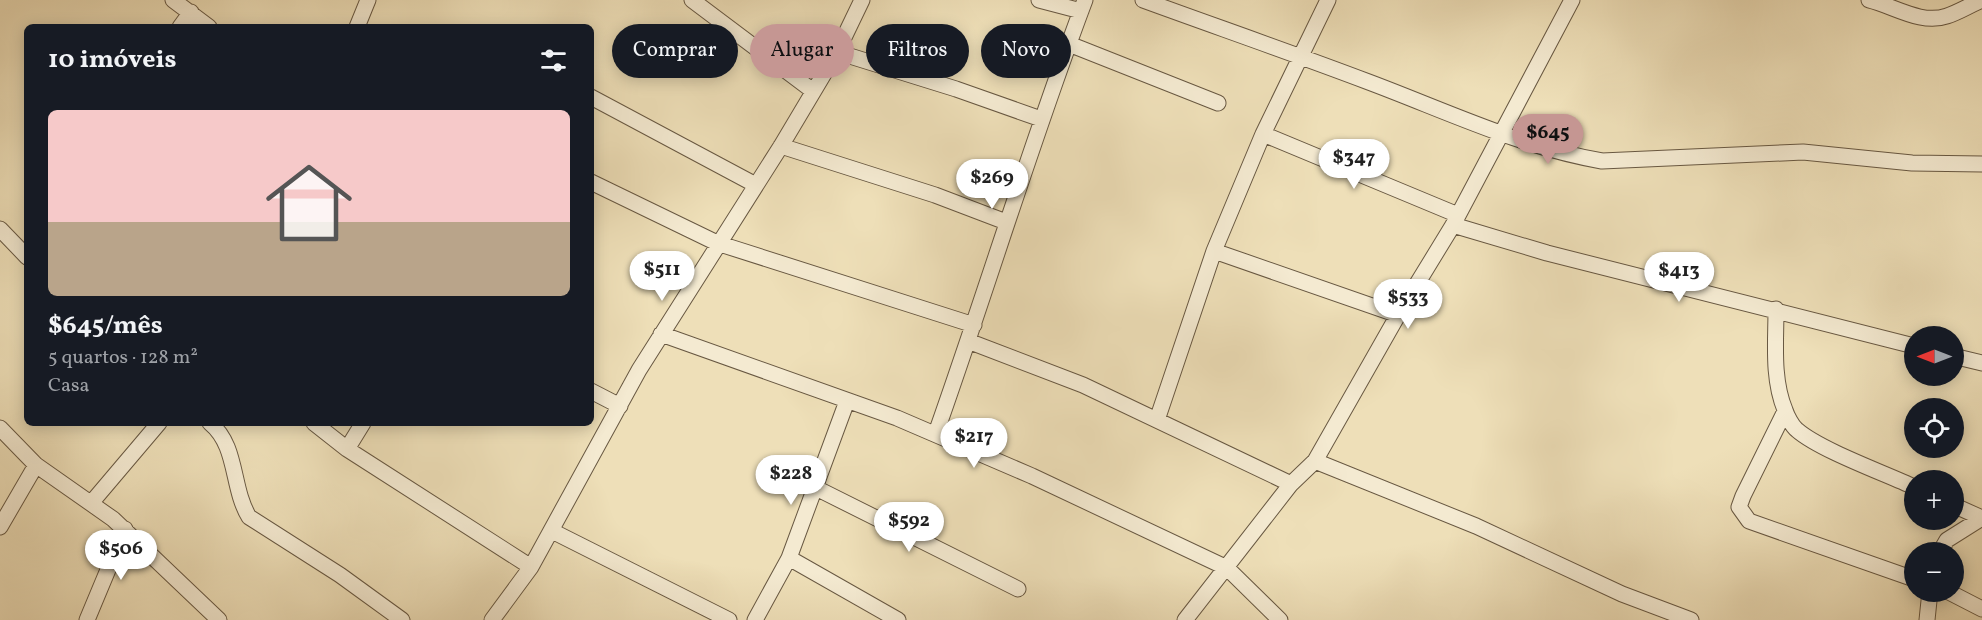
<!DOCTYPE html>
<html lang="pt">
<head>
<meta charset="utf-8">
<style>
  :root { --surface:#171b24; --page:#20242c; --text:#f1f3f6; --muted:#9ea1a6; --accent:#c59692 }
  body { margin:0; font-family:Vollkorn,serif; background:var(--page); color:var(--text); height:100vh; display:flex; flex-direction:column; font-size:22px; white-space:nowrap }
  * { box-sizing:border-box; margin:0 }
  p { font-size:20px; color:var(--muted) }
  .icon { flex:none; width:33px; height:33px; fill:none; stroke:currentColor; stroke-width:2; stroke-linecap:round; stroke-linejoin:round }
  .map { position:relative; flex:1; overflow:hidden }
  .sheet { position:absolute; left:24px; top:24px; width:570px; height:402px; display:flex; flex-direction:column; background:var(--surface); border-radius:9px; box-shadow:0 3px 15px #0003 }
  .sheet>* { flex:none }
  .banner { position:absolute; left:612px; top:24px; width:570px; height:54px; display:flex; gap:12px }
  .needle { width:39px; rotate:270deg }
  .fabs { position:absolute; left:1904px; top:326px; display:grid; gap:12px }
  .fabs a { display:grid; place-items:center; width:60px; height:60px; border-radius:50%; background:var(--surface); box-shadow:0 3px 15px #0003; font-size:30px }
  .price { position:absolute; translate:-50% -51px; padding:0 14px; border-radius:21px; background:#fff; color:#222; font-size:20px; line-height:39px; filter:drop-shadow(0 2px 3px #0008) }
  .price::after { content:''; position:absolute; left:50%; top:36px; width:18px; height:14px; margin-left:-9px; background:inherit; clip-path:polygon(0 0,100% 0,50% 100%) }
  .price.active { background:var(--accent); color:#111 }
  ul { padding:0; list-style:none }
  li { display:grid; align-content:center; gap:12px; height:318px; padding:0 24px }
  li span { display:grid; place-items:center; height:186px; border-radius:9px; color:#555 }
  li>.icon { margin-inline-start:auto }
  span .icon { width:108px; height:108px; fill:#fffc; stroke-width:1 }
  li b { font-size:26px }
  h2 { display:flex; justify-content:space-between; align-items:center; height:72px; padding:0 24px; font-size:26px }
  .tag { padding:0 21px; border-radius:27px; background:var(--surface); box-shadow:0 3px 15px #0003; font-size:21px; line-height:54px }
  .tag.active { background:var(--accent); color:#111 }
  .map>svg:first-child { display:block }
</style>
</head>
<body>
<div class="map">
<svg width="1982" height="620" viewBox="0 0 1982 620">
  <rect width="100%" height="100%" fill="#eedfb8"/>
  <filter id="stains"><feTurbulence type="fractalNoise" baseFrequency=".00333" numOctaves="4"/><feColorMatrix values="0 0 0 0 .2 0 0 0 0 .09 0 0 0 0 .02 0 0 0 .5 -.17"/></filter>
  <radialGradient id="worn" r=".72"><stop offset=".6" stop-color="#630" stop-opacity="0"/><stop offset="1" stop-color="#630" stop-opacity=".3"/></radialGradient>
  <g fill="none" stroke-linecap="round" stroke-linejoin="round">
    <g stroke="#685842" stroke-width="17">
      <path id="minor" d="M 173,0 L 209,27
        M 692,0 L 813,91
        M 1039,0 L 1081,11
        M 1143,0 C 1217,27 1292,53 1366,81 C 1444,110 1520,147 1602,161 L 1803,152 L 1912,163 L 1982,164
        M 1869,0 C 1894,6 1921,25 1947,16 C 1959,12 1970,5 1982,0
        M 180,27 L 191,12
        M 357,27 L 368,0
        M 1069,44 L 1218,103
        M 837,52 L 956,89 L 1041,119
        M 591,97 L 754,184
        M 1263,134 L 1458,215
        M 781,146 L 935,195 L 1006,222
        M 591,182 L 717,243 L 974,325
        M 1453,225 L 1547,253 L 1914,346
        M 0,229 L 27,257
        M 1214,251 L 1398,315
        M 1776,309 C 1776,342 1772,379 1785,410 C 1787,416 1792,426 1797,430 C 1820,450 1884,473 1914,487
        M 661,334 L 897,418 L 1032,476 L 1227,568 L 1280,620
        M 968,341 L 1083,385 L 1291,484
        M 1953,356 L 1982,363
        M 591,391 L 620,406
        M 1785,411 L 1743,496 L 1739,507 L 1749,521 L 1914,579
        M 1157,420 L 1214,251 L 1263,134 L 1328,0
        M 210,423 C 238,446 231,487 249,517 L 340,575 L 402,620
        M 314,423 L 347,449 L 531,567
        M 0,428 L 36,465 L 113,519 L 219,620
        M 936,433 C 987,289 1031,143 1085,0
        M 347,449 L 363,423
        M 1315,461 L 1476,526 L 1622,594 L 1691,620
        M 816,488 L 1018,589
        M 92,502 L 159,423
        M 1953,505 L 1982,518
        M 0,527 L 36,465
        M 552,531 L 729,620
        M 1940,552 L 1947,540 L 1982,518
        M 789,558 L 898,620
        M 1947,591 L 1982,609
        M 87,620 L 125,529
        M 492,620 L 531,567 L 639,370 L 781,146 L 837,52 L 862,0
        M 755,620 L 789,558 L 847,401
        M 1185,620 L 1291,484 L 1315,461 L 1398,315 L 1453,225 L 1572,0
        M 1927,620 L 1930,591"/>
    </g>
    <use href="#minor" stroke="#f4ead1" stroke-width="15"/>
  </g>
  <rect width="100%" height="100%" filter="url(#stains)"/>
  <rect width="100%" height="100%" fill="url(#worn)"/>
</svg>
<div class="fabs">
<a><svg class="needle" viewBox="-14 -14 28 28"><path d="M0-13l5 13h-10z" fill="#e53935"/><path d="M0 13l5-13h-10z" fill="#9ea1a6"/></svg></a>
<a><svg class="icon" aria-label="locate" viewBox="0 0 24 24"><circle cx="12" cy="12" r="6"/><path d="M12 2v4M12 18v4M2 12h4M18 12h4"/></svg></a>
<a>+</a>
<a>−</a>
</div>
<b class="price active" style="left:1548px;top:165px">$645</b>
<b class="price" style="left:1354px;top:190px">$347</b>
<b class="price" style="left:992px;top:210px">$269</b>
<b class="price" style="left:662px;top:302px">$511</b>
<b class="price" style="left:1679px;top:303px">$413</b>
<b class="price" style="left:1408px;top:330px">$533</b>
<b class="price" style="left:974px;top:469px">$217</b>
<b class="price" style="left:791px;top:506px">$228</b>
<b class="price" style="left:909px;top:553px">$592</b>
<b class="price" style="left:121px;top:581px">$506</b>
<div class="banner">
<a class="tag">Comprar</a>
<a class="tag active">Alugar</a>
<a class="tag">Filtros</a>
<a class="tag">Novo</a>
</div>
<section class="sheet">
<h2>10 imóveis<svg class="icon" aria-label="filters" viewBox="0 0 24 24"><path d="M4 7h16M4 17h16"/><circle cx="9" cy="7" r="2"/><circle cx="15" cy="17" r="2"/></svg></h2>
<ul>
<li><span style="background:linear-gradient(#f6c9c9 60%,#b9a48a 0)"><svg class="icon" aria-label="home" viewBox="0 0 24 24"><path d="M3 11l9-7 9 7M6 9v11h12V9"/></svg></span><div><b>$645/mês</b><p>5 quartos · 128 m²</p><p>Casa</p></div></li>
</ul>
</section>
</div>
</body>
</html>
